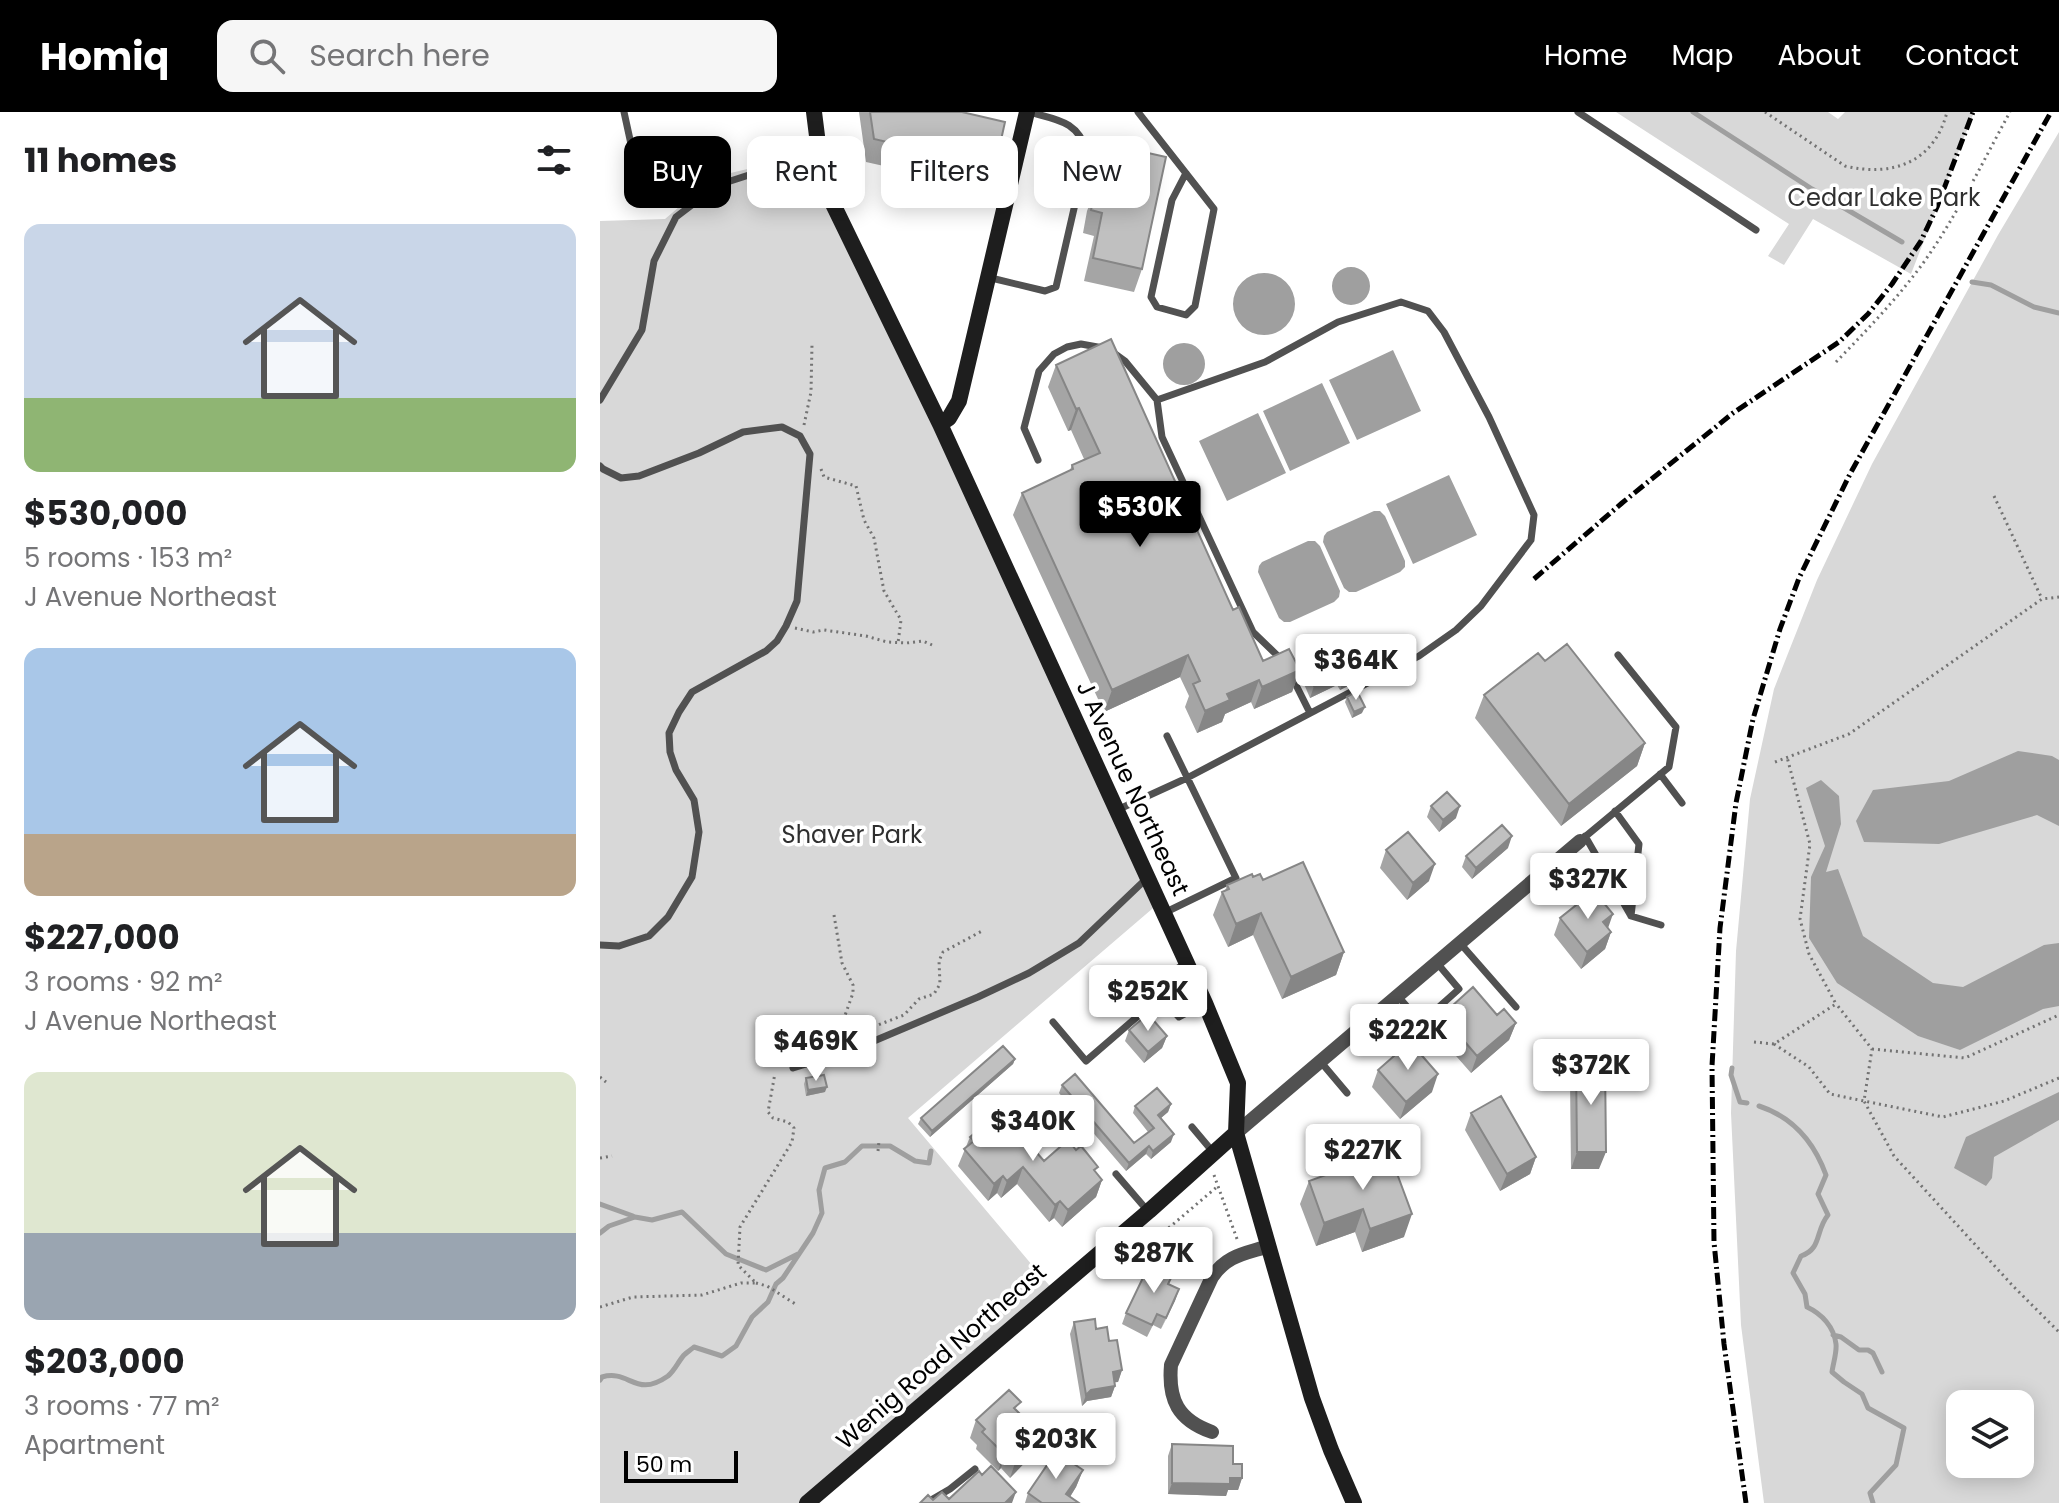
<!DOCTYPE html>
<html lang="en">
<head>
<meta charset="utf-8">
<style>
  :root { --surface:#fff; --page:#f6f6f6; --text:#202124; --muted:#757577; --accent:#000 }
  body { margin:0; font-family:Poppins,sans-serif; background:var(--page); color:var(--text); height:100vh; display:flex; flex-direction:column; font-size:30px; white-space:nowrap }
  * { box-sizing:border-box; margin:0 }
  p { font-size:26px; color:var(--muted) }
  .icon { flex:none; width:44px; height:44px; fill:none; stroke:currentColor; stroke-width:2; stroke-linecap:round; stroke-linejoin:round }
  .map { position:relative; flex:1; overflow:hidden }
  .details { display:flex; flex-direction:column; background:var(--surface); width:600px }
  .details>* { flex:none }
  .top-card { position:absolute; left:24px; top:24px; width:760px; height:72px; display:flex; gap:16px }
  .tools { position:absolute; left:1346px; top:1278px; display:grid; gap:16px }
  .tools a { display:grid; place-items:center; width:88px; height:88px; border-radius:16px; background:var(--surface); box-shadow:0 4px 20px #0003; font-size:40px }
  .scale { position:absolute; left:24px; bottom:20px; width:114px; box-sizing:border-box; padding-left:8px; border:4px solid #000; border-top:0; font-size:22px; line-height:28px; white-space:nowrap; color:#000; -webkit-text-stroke:6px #fff; paint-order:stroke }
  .price { position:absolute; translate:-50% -68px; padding:0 18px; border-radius:8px; background:#fff; color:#222; font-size:26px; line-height:52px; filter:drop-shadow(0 2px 4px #0008) }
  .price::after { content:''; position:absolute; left:50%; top:48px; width:24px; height:18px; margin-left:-12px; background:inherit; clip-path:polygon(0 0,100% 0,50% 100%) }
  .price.on { background:var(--accent); color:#fff }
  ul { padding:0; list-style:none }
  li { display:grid; align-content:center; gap:16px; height:424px; padding:0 24px }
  li span { display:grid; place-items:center; height:248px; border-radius:16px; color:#555 }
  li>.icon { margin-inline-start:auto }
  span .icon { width:144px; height:144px; fill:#fffc; stroke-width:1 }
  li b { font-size:34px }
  h2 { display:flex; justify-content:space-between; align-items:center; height:96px; padding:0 24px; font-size:34px }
  .chip { padding:0 28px; border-radius:16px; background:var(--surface); box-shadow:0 4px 20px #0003; font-size:28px; line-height:72px }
  .chip.on { background:var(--accent); color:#fff }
  header { display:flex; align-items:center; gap:48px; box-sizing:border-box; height:112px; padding:0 40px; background:var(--accent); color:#fff }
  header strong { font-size:38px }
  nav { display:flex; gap:44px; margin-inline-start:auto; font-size:28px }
  .search { width:560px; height:72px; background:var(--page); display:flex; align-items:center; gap:20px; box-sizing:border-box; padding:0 28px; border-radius:16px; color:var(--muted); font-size:30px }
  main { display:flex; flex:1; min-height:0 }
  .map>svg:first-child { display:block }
</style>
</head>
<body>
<header>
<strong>Homiq</strong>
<div class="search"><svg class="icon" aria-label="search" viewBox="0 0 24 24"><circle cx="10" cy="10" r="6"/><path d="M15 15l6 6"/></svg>Search here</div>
<nav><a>Home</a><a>Map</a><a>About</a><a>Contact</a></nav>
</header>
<main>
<section class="details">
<h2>11 homes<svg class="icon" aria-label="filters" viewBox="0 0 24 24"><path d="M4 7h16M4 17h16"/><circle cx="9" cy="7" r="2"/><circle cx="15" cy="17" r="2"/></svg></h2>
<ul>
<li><span style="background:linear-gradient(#c9d6e8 70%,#8fb573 0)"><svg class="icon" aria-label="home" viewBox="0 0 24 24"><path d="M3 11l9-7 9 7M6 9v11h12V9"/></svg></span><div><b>$530,000</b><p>5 rooms · 153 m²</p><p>J Avenue Northeast</p></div></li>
<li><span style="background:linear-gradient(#a9c7e8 75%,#b9a48a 0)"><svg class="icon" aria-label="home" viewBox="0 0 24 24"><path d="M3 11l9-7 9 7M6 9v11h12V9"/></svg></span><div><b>$227,000</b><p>3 rooms · 92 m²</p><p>J Avenue Northeast</p></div></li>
<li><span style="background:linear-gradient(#dfe7d0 65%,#9aa5b1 0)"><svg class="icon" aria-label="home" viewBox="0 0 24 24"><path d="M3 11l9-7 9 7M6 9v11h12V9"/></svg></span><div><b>$203,000</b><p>3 rooms · 77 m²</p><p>Apartment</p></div></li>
</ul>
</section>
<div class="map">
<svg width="1459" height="1391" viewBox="0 0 1459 1391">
  <rect width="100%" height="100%" fill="#fff"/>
  <path fill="#d8d8d8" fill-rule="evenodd" d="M 1016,0 L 1228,0 L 1238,7 L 1245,0 L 1374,0 L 1311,162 L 1213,107 L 1184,153 L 1168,144 L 1189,112 Z
    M 1459,20 L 1459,1391 L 1164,1391 L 1141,1213 L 1131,1001 L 1136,839 L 1150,687 L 1174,577 L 1217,468 L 1272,352 L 1398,123 ZM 1360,1292 L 1420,1292 L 1420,1352 L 1360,1352 Z
    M 219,40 L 233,90 L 559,791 L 308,1006 L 454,1179 L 207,1391 L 0,1391 L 0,109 L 65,107 L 114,65 Z"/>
  <path fill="#9f9f9f" d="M732 174a19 19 0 1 1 38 0a19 19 0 1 1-38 0Z
    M633 192a31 31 0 1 1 62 0a31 31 0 1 1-62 0Z
    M563 252a21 21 0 1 1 42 0a21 21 0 1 1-42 0Z
    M 793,238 L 821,299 L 757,328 L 729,268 Z
    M 722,271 L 750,331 L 690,359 L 663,299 Z
    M 658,301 L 686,361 L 627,389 L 599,329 Z
    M 849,363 L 877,423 L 813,452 L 786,392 Z
    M 774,399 L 780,399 L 785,404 L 805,449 L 805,455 L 800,460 L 756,480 L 749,480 L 744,476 L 723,430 L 724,424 L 727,420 Z
    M 708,429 L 715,429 L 720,434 L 740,479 L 739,485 L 734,490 L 690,510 L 684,510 L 679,506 L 658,460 L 659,454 L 662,450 Z
    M 1418,639 L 1452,644 L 1459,648 L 1459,714 L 1437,703 L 1339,732 L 1264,730 L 1256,709 L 1273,678 L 1349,669 Z
    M 1221,668 L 1239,684 L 1241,712 L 1226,760 L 1238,757 L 1263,824 L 1333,871 L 1363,875 L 1444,833 L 1459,831 L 1459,894 L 1443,897 L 1360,938 L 1318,924 L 1237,871 L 1209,826 L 1211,765 L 1225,734 L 1206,676 Z
    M 1459,980 L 1459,1008 L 1394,1045 L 1392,1066 L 1386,1074 L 1354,1056 L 1366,1025 Z"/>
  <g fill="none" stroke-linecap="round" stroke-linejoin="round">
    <path stroke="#9f9f9f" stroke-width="5" d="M 1093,0 L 1212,77 L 1302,130
      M 1372,170 L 1391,173 L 1434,195 L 1459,201
      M 1132,956 L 1131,963 L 1140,990 L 1147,991
      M 1159,994 C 1193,1005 1214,1030 1226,1063 L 1218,1082 L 1228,1103 C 1215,1119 1222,1137 1201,1144 L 1193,1161 L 1205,1182 L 1207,1195 C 1222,1202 1234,1215 1236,1232 C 1237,1240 1233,1252 1232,1260 L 1244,1270 L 1262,1282 L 1268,1296 L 1304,1316 L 1296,1353 L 1270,1381 L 1273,1391
      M 0,1092 L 33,1104
      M 0,1121 L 9,1114 L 35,1105 L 52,1108 L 82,1100 L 126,1142 L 166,1158 L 198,1142
      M 1233,1223 L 1241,1225 L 1259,1238 L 1268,1238 L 1273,1241 L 1282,1260
      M 0,1268 L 2,1265 C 30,1257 35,1287 68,1264 C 75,1258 78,1250 84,1243 C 85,1242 93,1236 94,1235 L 122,1244 L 136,1234 L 152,1205 L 168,1190 L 176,1172 L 183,1166 L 213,1121 L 222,1101 L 219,1078 L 225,1056 L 245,1050 L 262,1034 L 290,1034 L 315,1049 L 329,1051 L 331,1039"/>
    <path stroke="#737373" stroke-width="3" stroke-dasharray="2 4" stroke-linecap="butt" d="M 1165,0 L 1245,54 C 1292,65 1334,51 1347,0
      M 1236,250 C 1266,219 1295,189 1321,154 C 1356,106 1382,51 1410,0
      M 204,313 L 211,280 L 212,232
      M 221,357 L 224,365 L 256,374 L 264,408 L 274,426 L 284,479 L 301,508 L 298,531
      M 1394,384 L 1442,487
      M 195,516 L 213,520 L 224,518 L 266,524 L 287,530 L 306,531 L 323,529 L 332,533
      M 1175,650 L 1249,622 L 1442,487 L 1459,485
      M 234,803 L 242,851 L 253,873 L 253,881 L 243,909
      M 1154,930 L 1174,932 L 1236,892 L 1209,842 L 1200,807 L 1210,732 L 1187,645
      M 1174,932 L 1209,955 L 1230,982 L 1264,989 L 1272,937 L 1237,893
      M 230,933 L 243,909 L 265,918 L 304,903 L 319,887 L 334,882 L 340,872 L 339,849 L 343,840 L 382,819
      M 1272,937 L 1365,946 L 1459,903
      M 205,943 L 206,931 L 221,910 L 216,907
      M 0,965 L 6,970
      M 1459,966 L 1404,989 L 1343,1005 L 1264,989 L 1294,1044 L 1413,1174 L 1459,1220
      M 278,1039 L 279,1029
      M 0,1046 L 12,1044
      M 614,1063 L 637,1127
      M 523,1144 L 551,1131 L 618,1074
      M 156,1171 L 167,1174 L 197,1193
      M 0,1195 L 33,1185 L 102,1183 L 141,1171 L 156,1171 L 138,1153 L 140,1115 L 192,1030 L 194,1016 L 188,1010 L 173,1006 L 168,1000 L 175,961"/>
    <path stroke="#515151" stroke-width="7" d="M 24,0 L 36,55
      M 538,0 L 614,97 L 595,194 L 586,203 L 557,195 L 551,185 L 572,88 L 586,61
      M 978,0 L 1156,118
      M 387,165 L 445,179 L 456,175 L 487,40 C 478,9 458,8 429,0
      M 514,241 L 525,249 L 557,288 L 665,250 L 738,210 L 801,190 L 828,199 L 844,220 L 889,305 L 934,403 L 931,428 L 881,494 L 856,518 L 819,544 L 587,666 L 517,698
      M 0,288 L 42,218 L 54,149 L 76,105 L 118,73 L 217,41
      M 557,288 L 562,325 L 653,520 L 683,549
      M 438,348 L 424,316 L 439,259 L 454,242 L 467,235 L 481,232 L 503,236
      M 0,354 L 3,357 L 21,366 L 39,364 L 99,341 L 143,320 L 182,315 L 200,324 L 210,342 L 197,489 L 186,514 L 177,529 L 166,539 L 92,580 L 79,600 L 69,621 L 70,640 L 76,658 L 94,688 L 99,720 L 92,765 L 68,805 L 49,824 L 19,834 L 0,833
      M 691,563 L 710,601
      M 1060,662 L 1082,691
      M 1015,699 L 1039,732 L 1031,804
      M 985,724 L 1031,804 L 1061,813
      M 980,729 L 1069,655 L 1076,615 L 1018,543
      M 932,769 L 944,785
      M 564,801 L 636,766 L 567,624
      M 859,830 L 916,895
      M 797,883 L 821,911 L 859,877 L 837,851
      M 560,885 L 579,905 L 605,891
      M 453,910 L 486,949 L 560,885 L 564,866 L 585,851
      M 720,949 L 747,981
      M 193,956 L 255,937 L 378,885 L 429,861 L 479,831 L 546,767
      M 592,1015 L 613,1040
      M 516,1062 L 547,1098
      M 326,1391 L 350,1377 L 375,1357"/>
    <path stroke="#515151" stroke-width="14" d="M 636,1021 L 980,729
      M 612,1320 C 578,1308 568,1288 571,1253 L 612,1165 C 627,1143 644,1142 669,1134"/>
    <path stroke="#1e1e1e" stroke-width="16" d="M 214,0 L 219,40 L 232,90 L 340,312 L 605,891 L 638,971 L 636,1021 L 712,1286 L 731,1338 L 754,1391
      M 340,312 L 349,306 L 359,289 L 427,0
      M 207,1391 L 549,1099 L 636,1021"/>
    <path stroke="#000" stroke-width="5" stroke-dasharray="12 4 2 4" stroke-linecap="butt" d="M 934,467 L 1022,391 L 1133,301 L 1239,230 L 1268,202 L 1292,172 L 1321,129 L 1337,95 L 1373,0
      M 1146,1391 L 1124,1232 L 1114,1130 L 1112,954 L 1120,816 L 1136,691 L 1153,607 L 1180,517 L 1199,466 L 1250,362 L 1451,0"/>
  </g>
  <path fill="#a5a5a5" d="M 259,0 L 362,0 L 395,55 L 387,77 L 266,50 Z
    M 517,34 L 542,157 L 534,180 L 484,169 L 494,124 L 483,121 L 487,99 L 496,76 L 504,78 L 508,56 Z
    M 456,253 L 633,498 L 663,549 L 700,558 L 692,580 L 654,597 L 651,590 L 625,602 L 622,610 L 597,621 L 585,595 L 589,584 L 580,565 L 504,600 L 413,403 L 422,381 L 470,358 L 472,353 L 484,347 L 471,318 L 468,319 L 448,275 Z
    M 756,539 L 758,564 L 753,566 L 750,573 L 740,578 L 737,573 L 710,586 L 704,572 L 708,561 Z
    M 884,583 L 1045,631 L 1037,654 L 961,714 L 875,606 Z
    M 747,585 L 762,601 L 752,606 L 745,590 Z
    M 831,694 L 856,706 L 839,720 L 827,705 Z
    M 908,736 L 872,767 L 862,755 L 866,744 Z
    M 786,738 L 829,769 L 807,788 L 780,756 Z
    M 653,765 L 663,768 L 744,840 L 736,863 L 682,887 L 653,823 L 628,835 L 613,803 L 622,780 L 625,779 L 627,773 Z
    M 960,806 L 1008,816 L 1011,820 L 1005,837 L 981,857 L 954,823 Z
    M 842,903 L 897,903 L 916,911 L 909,928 L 871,961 L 835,920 Z
    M 529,918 L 567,924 L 562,936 L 544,951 L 525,929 Z
    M 415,947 L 413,952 L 330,1025 L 318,1012 L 321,1006 Z
    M 976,950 L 999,1057 L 971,1057 L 970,967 Z
    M 778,958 L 832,980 L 800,1007 L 772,975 Z
    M 206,966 L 225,980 L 206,984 L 204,972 Z
    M 462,973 L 534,1031 L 548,1020 L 533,1001 L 535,994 L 571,992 L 568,1000 L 561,1006 L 571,1030 L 551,1047 L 546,1042 L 526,1059 L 459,981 Z
    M 871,1001 L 936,1045 L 930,1062 L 900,1079 L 865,1018 Z
    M 395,1011 L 444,1049 L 496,1061 L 502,1068 L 496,1085 L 462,1115 L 454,1106 L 449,1110 L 417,1072 L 401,1086 L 397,1081 L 388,1089 L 358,1054 L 370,1025 Z
    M 789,1040 L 804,1125 L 762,1140 L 755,1120 L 716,1134 L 700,1092 L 709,1069 Z
    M 570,1173 L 579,1177 L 561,1217 L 553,1213 L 547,1225 L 522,1212 L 526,1201 Z
    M 474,1210 L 496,1217 L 509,1229 L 522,1258 L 518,1270 L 515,1270 L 515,1274 L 511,1285 L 487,1289 L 482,1294 L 470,1222 Z
    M 417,1299 L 432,1314 L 448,1316 L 442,1333 L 410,1366 L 401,1356 L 398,1359 L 376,1337 L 377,1333 L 370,1326 L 376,1308 Z
    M 572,1332 L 633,1352 L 642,1366 L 638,1378 L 628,1378 L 626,1384 L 568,1382 L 568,1344 Z
    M 483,1358 L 476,1375 L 470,1385 L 479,1391 L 425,1391 L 428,1381 Z"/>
  <path fill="#868686" d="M 479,296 L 471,318 L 468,319 L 476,297 Z
    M 588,543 L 580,565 L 504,600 L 512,578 Z
    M 762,552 L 758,564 L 753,566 L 750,573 L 740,578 L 744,567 L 752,557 Z
    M 700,558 L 692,580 L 654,597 L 662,575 Z
    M 742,562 L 737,573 L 710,586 L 714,574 Z
    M 659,568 L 651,590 L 625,602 L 622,610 L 597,621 L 605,599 L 627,582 Z
    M 765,595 L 762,601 L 752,606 L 754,600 Z
    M 1045,631 L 1037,654 L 961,714 L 969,692 Z
    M 860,694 L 856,706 L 839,720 L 843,708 Z
    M 912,724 L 908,736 L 872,767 L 876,756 Z
    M 835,752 L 829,769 L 807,788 L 813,771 Z
    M 661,801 L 653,823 L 628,835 L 636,812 Z
    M 1013,802 L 1007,819 L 1003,810 Z
    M 1011,820 L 1005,837 L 981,857 L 987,840 Z
    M 744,840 L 736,863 L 682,887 L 691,865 Z
    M 916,911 L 909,928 L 871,961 L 877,944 Z
    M 567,924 L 562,936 L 544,951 L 548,940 Z
    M 415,947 L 413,952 L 330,1025 L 332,1019 Z
    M 838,962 L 832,980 L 800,1007 L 806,990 Z
    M 227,975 L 225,980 L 206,984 L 208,978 Z
    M 571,992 L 568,1000 L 555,1011 L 558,1003 Z
    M 574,1022 L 571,1030 L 551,1047 L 553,1039 Z
    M 549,1034 L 546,1042 L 526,1059 L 529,1051 Z
    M 977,1040 L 1006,1040 L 999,1057 L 971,1057 Z
    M 936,1045 L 930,1062 L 900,1079 L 907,1062 Z
    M 423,1055 L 417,1072 L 401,1086 L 407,1069 Z
    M 403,1064 L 397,1081 L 388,1089 L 394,1072 Z
    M 502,1068 L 496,1085 L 462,1115 L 468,1098 Z
    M 460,1089 L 454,1106 L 449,1110 L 455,1093 Z
    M 763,1097 L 755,1120 L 716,1134 L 724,1111 Z
    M 812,1102 L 804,1125 L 762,1140 L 770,1117 Z
    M 579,1177 L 575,1189 L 561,1217 L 566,1206 Z
    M 522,1258 L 518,1270 L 509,1271 L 513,1260 Z
    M 515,1274 L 511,1285 L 487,1289 L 482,1294 L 486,1283 L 491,1278 Z
    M 448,1316 L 442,1333 L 410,1366 L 416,1348 Z
    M 407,1339 L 401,1356 L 398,1359 L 404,1342 Z
    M 483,1358 L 476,1375 L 466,1391 L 466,1382 Z
    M 630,1366 L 642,1366 L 638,1378 L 628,1378 L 626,1384 L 568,1382 L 572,1371 Z
    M 416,1380 L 412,1391 L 405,1391 Z"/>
  <path fill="#c0c0c0" stroke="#868686" stroke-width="2" d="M 270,0 L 362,0 L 405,10 L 395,55 L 274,27 Z
    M 517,34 L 566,45 L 542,157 L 493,146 L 502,101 L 491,98 L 496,76 L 507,79 Z
    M 511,227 L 633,498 L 639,495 L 663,549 L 689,537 L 700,558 L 662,575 L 659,568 L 627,582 L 630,588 L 605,599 L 593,572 L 600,569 L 588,543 L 512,578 L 422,381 L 473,357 L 472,353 L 500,341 L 479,296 L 476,297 L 456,253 Z
    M 967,532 L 1045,631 L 969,692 L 884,583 L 938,541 L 945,549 Z
    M 756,539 L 762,552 L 752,557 L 754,561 L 744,567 L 742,562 L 714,574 L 708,561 Z
    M 757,579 L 765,595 L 754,600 L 747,585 Z
    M 847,680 L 860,694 L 843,708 L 831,694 Z
    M 902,713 L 912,724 L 876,756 L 866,744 Z
    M 808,720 L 835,752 L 813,771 L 786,738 Z
    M 703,750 L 744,840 L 691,865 L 661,801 L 636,812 L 622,780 L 629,777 L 627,773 L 652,762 L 653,765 L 660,762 L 663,768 Z
    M 994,779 L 1013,802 L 1003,810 L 1011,820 L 987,840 L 960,806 Z
    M 873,875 L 897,903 L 904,897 L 916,911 L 877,944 L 842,903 Z
    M 548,902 L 567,924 L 548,940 L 529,918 Z
    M 810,930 L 838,962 L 806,990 L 778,958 Z
    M 403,934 L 415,947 L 332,1019 L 321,1006 Z
    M 976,950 L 1005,950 L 1006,1040 L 977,1040 Z
    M 475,962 L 534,1031 L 554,1016 L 535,994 L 557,976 L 571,992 L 558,1003 L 574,1022 L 553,1039 L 549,1034 L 529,1051 L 462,973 Z
    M 224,963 L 227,975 L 208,978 L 206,966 Z
    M 901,984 L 936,1045 L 907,1062 L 871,1001 Z
    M 404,1003 L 444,1049 L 468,1028 L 476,1038 L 481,1034 L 486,1040 L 498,1055 L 494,1058 L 502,1068 L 468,1098 L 460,1089 L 455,1093 L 423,1055 L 407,1069 L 403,1064 L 394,1072 L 364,1037 L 374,1029 L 370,1025 L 391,1007 L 395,1011 Z
    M 789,1040 L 812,1102 L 770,1117 L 763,1097 L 724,1111 L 709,1069 Z
    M 551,1149 L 574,1160 L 568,1172 L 579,1177 L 566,1206 L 557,1202 L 552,1213 L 526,1201 Z
    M 495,1207 L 496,1217 L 507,1215 L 509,1229 L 517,1228 L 522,1258 L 513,1260 L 515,1274 L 491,1278 L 486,1283 L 474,1210 Z
    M 409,1278 L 421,1290 L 414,1296 L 432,1314 L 439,1307 L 448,1316 L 416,1348 L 407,1339 L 404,1342 L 382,1320 L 385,1317 L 376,1308 Z
    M 572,1332 L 633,1334 L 633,1352 L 642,1352 L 642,1366 L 630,1366 L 630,1372 L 572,1371 Z
    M 456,1340 L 483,1358 L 466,1382 L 479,1391 L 442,1391 L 428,1381 Z
    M 391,1354 L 416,1380 L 405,1391 L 320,1391 L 328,1383 L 333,1388 L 342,1380 L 349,1387 L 379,1359 L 382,1363 Z"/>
  <g text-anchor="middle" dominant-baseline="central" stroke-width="7" stroke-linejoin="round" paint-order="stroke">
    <g font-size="24" fill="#2f2f2f" stroke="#fff">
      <text x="1284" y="85">Cedar Lake Park</text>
      <text x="252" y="722">Shaver Park</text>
    </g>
    <g font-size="24" fill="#000" stroke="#fff">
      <text transform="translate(533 676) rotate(65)">J Avenue Northeast</text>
      <text transform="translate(341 1244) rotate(-41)">Wenig Road Northeast</text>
    </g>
  </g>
</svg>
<div class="tools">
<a><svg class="icon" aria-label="layers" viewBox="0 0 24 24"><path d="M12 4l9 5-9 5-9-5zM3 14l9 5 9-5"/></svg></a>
</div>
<div class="scale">50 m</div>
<b class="price on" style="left:540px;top:437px">$530K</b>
<b class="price" style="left:756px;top:590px">$364K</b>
<b class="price" style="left:988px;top:809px">$327K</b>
<b class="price" style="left:548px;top:921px">$252K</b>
<b class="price" style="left:808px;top:960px">$222K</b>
<b class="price" style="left:216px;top:971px">$469K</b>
<b class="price" style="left:991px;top:995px">$372K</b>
<b class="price" style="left:433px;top:1051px">$340K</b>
<b class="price" style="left:763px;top:1080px">$227K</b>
<b class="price" style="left:554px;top:1183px">$287K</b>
<b class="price" style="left:456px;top:1369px">$203K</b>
<div class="top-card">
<a class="chip on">Buy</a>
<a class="chip">Rent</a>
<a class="chip">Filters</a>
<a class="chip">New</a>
</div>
</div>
</main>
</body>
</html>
